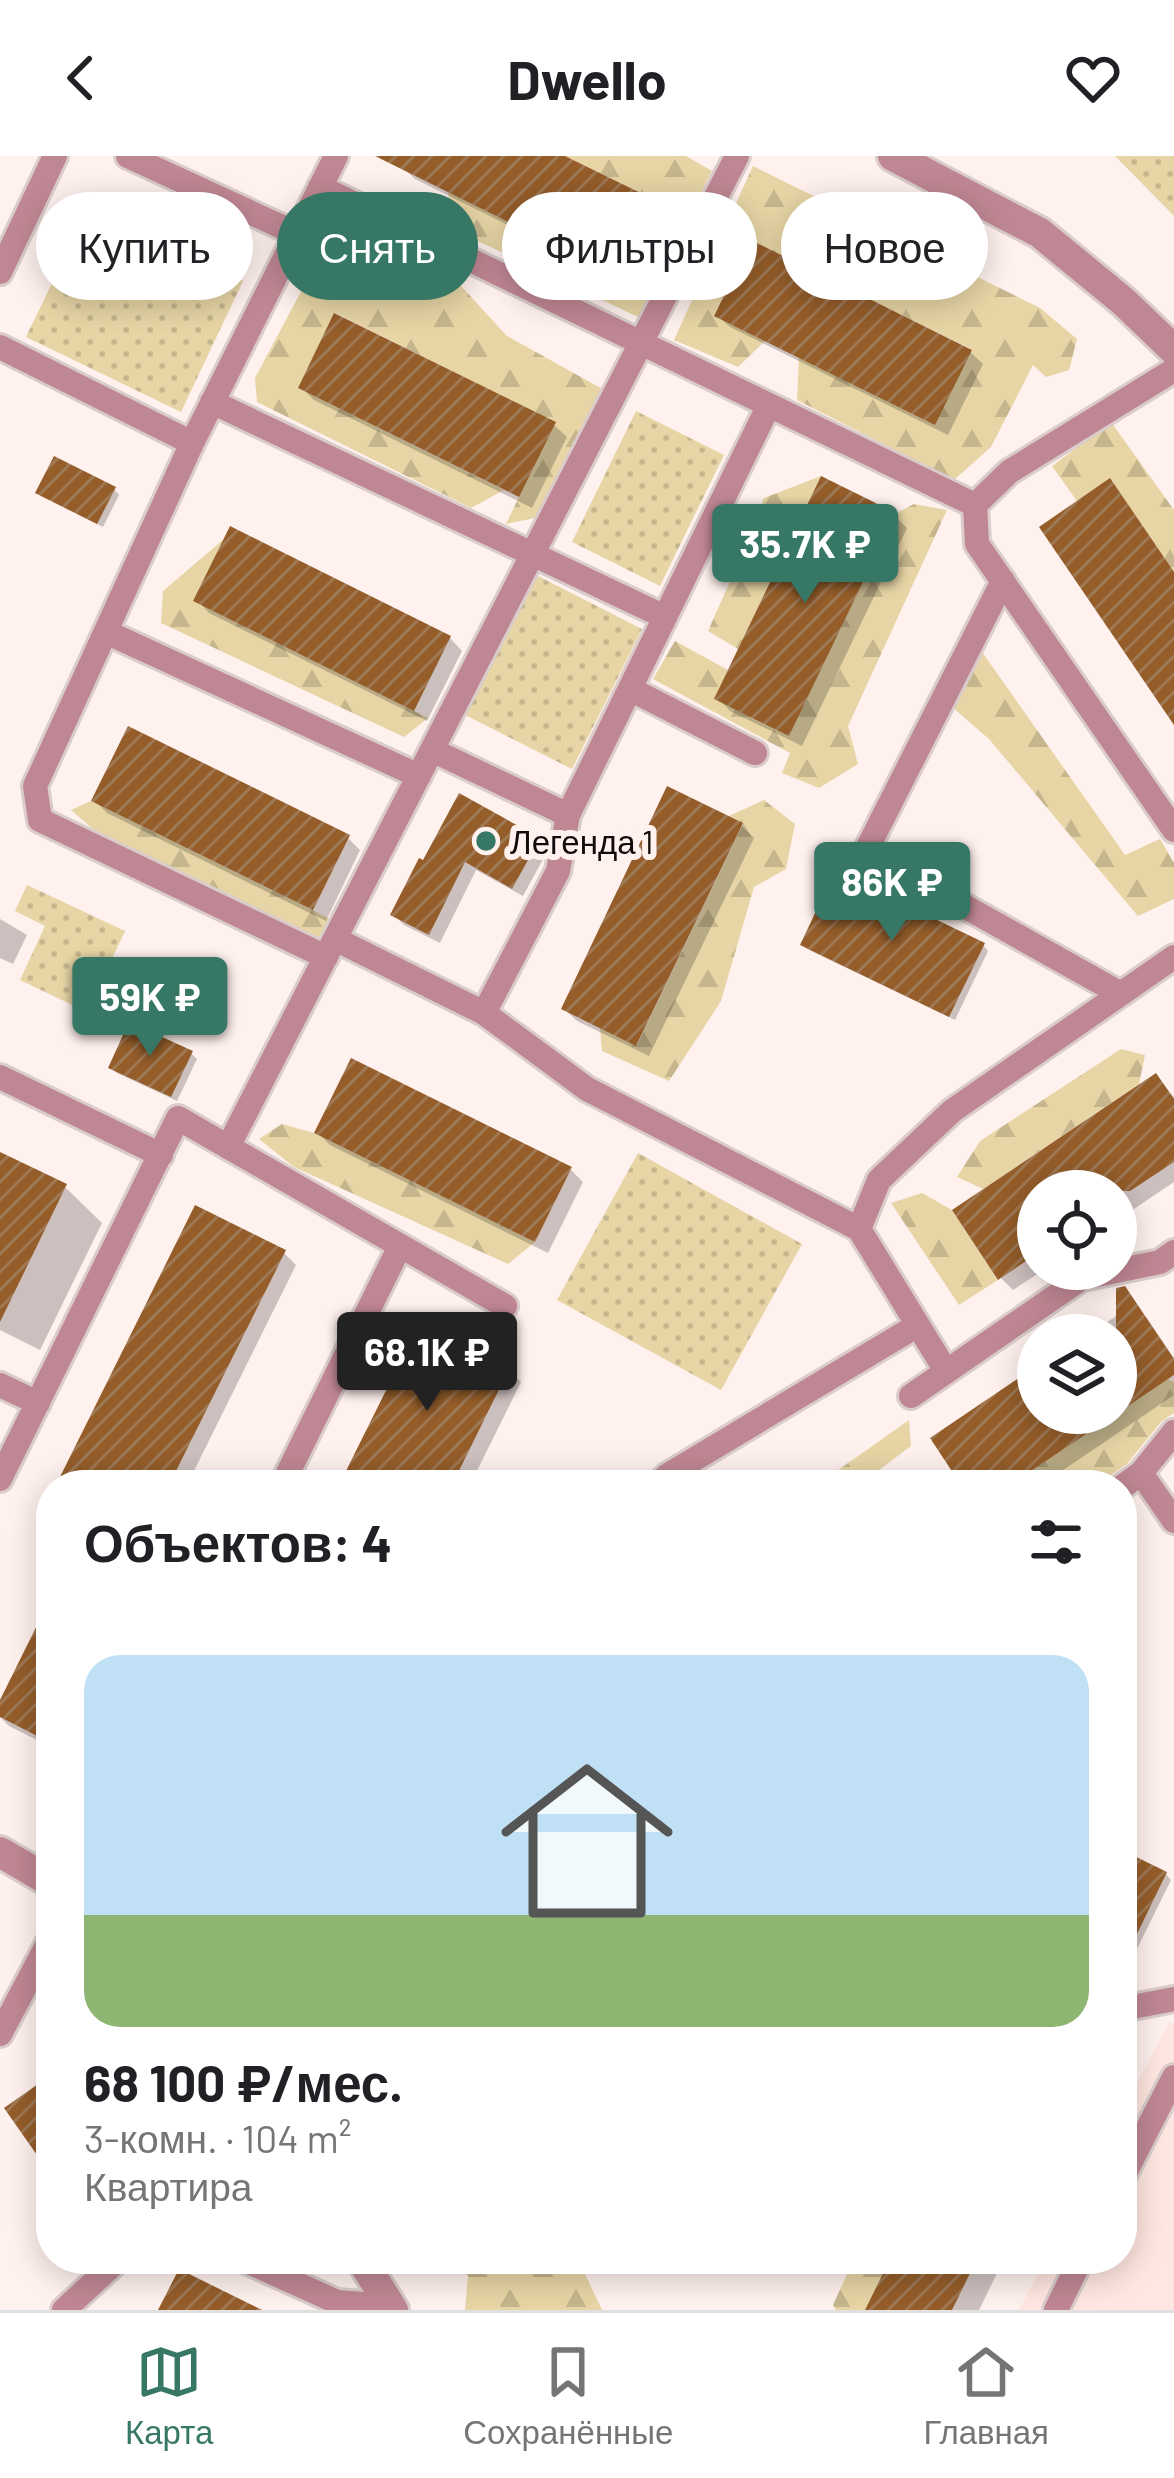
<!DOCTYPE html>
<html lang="ru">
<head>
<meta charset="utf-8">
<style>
  :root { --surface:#fff; --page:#f2f2f2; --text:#202124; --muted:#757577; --line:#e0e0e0; --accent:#367766 }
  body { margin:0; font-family:Barlow,sans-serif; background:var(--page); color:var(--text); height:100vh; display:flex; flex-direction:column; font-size:45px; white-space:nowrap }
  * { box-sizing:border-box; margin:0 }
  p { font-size:39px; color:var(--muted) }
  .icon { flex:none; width:66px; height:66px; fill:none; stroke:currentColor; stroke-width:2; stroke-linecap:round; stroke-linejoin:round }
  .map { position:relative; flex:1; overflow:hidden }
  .sheet { position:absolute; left:36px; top:1314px; width:1101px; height:804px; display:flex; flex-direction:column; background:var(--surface); border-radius:48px; box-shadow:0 6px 30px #0003 }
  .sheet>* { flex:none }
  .banner { position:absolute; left:36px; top:36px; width:1104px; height:108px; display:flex; gap:24px }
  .buttons { position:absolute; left:1017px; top:1014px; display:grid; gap:24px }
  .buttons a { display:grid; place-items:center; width:120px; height:120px; border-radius:50%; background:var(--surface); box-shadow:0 6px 30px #0003; font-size:60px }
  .price { position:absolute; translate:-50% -102px; padding:0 27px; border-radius:12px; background:var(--accent); color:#fff; font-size:39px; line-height:78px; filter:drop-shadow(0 3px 6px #0008) }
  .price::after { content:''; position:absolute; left:50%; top:72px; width:36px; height:27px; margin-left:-18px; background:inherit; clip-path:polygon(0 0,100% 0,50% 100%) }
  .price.current { background:#222; color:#fff }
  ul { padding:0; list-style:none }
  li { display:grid; align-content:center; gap:24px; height:636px; padding:0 48px }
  li span { display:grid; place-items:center; height:372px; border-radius:36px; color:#555 }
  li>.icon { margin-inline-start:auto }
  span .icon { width:216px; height:216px; fill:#fffc; stroke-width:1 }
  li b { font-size:51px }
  h2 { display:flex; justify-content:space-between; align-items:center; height:144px; padding:0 48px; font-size:51px }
  .chip { padding:0 42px; border-radius:54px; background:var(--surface); box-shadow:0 6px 30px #0003; font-size:42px; line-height:108px }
  .chip.current { background:var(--accent); color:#fff }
  header { display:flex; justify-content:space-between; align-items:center; height:156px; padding:0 48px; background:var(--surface); font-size:54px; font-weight:700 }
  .menu { display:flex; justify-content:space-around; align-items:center; height:168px; border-top:3px solid var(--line); background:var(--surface); font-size:33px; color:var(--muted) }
  .menu a { display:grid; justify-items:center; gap:6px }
  .menu .current { color:var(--accent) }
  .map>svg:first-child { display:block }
</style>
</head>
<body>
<header><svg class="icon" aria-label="back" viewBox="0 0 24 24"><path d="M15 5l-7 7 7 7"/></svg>Dwello<svg class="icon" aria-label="heart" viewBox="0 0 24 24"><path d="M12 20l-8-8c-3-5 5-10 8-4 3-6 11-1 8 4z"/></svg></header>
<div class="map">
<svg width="1174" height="2154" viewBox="0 0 1174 2154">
  <defs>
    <pattern id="green-dots" width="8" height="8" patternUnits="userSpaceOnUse" patternTransform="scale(3)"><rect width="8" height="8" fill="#e7d5a5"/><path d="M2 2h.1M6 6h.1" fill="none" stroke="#c5b68d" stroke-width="1.8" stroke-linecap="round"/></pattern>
    <pattern id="forest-firs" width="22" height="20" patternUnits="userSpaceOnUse" patternTransform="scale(3)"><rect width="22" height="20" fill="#e7d5a5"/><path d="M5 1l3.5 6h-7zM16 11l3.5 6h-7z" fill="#c5b68d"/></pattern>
    <pattern id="building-hatch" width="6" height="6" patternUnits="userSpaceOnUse" patternTransform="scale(3)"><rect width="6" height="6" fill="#945d2a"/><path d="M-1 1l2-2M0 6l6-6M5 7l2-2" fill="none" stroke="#9f7854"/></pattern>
  </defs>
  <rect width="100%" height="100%" fill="#fff1ee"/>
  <path fill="#ffe6e0" d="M 1169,1866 L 1174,1868 L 1174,2154 L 1019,2154 L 1045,2103 L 1122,2103 L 1122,1956 Z"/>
  <path fill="url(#green-dots)" d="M 1115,0 L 1174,0 L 1174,60 Z
    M 95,38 L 237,107 L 232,119 L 243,125 L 181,256 L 26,181 Z
    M 636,255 L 724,299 L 660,430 L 572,386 Z
    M 536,419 L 642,473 L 572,613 L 465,559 Z
    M 27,729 L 125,775 L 87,856 L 20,824 L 45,770 L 15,755 Z
    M 638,997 L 802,1088 L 721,1234 L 557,1144 Z"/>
  <path fill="url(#forest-firs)" d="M 565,0 L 686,0 L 712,15 L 638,161 L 459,76 L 447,35 L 657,45 Z
    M 753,10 L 1040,152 L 1077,183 L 1069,214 L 1046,221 L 1033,209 L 991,291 L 954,324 L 797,244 L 799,202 L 971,193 L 751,85 L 714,159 L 765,185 L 738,211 L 674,184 Z
    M 321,98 L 405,135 L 424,108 L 461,130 L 507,180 L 606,235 L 540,361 L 506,368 L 555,266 L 335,157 L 298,232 L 504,334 L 471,352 L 257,246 L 255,222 Z
    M 1111,266 L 1174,354 L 1174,416 L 1077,345 L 1052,310 Z
    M 821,320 L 793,378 L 757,360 L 764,342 Z
    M 914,348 L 947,354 L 848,570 L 858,608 L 819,632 L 782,617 L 790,597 L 653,523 L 675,485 L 728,514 L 715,543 L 789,579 L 896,357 Z
    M 224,383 L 194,445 L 428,562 L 404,581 L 161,467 L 163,435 Z
    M 748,385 L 782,401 L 738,493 L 708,475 Z
    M 982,496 L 1125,699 L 1160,683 L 1174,707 L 1174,743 L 1138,760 L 989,583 L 952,551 Z
    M 764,644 L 795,668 L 786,713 L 754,731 L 721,845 L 669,925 L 602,895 L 600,872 L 637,889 L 743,668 L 729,660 Z
    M 91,645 L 313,754 L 333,765 L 321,784 L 102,681 L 71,654 Z
    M 1121,893 L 1145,899 L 1139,928 L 983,1033 L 957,1021 L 980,985 Z
    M 282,968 L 314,977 L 535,1086 L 508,1108 L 294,1011 L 259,983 Z
    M 922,1037 L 952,1054 L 998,1124 L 959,1149 L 891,1047 Z
    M 1167,1223 L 1174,1226 L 1174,1257 L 1162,1265 L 1127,1308 L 1097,1329 L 1010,1329 Z
    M 909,1264 L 911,1290 L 879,1314 L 884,1329 L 817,1329 Z
    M 449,2103 L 578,2103 L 602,2154 L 465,2154 L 468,2120 Z
    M 854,2103 L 890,2103 L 865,2154 L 836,2154 L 833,2149 Z"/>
  <path fill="#0003" d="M 407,0 L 558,0 L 655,48 L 668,60 L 633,131 L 415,23 L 402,11 Z
    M 717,159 L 970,196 L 983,208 L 948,279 L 730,171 Z
    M 301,231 L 554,269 L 567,281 L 532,352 L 314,244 Z
    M 114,333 L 119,339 L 103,371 L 44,341 Z
    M 894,359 L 907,372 L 802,590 L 730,555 L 718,542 Z
    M 197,444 L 450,482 L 462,495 L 427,565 L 209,457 Z
    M 95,645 L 348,682 L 360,694 L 326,765 L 107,657 Z
    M 741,669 L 754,682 L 649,900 L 577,865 L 564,853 Z
    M 538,684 L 548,694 L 523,740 L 476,714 L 440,787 L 404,769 L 394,759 L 420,706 Z
    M 0,763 L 27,779 L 13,808 L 0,802 Z
    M 803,789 L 983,789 L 988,795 L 955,864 L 809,794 Z
    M 191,897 L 197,903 L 177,945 L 117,917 L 112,912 Z
    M 1156,920 L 1174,941 L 1174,1026 L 1116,1065 L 1116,1035 L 1038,1035 L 1038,1113 L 1045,1113 L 1013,1134 L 1001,1122 L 956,1055 Z
    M 317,976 L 571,1014 L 583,1026 L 548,1097 L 330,989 Z
    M 0,999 L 65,1031 L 102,1067 L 40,1194 L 0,1174 Z
    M 284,1097 L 296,1109 L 187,1329 L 59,1329 Z
    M 1134,1148 L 1146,1161 L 1174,1202 L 1174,1239 L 1041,1329 L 965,1329 L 1038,1213 L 1038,1257 L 1116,1257 L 1116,1179 L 1088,1179 Z
    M 508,1213 L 521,1226 L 470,1329 L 342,1329 Z
    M 51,1346 L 51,1382 L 39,1370 Z
    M 51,1448 L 51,1591 L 9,1570 L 0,1561 L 0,1551 Z
    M 1122,1697 L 1166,1718 L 1171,1724 L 1132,1803 L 1122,1798 Z
    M 893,2103 L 1004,2103 L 979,2154 L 868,2154 Z"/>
  <path fill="url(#building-hatch)" d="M 375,0 L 565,0 L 657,45 L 620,121 Z
    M 751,84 L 972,194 L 935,269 L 714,160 Z
    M 334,157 L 556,266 L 519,341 L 298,232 Z
    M 54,300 L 116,331 L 97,368 L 35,337 Z
    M 821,320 L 896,357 L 789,580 L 714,543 Z
    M 1110,322 L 1174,416 L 1174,569 L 1039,371 Z
    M 230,370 L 451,480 L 414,555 L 193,445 Z
    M 128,570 L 350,679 L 313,754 L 91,645 Z
    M 667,630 L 743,667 L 636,890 L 561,853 Z
    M 459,637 L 540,682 L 512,733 L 465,706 L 429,779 L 390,759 L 419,702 L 423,704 Z
    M 835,715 L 985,787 L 949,861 L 800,789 Z
    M 129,866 L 193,895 L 171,941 L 108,912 Z
    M 351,902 L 572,1011 L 535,1086 L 314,977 Z
    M 1156,917 L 1174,943 L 1174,1006 L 1130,1035 L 1038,1035 L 1038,1097 L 998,1124 L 952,1054 Z
    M 0,996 L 67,1028 L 0,1166 Z
    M 195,1049 L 286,1094 L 169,1329 L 56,1329 Z
    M 1125,1130 L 1174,1203 L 1174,1219 L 1010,1329 L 961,1329 L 930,1282 L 1038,1209 L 1038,1257 L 1116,1257 L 1116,1132 Z
    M 420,1166 L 510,1211 L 452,1329 L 339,1329 Z
    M 51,1441 L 51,1587 L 0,1561 L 0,1544 Z
    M 1122,1694 L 1167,1716 L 1122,1809 Z
    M 51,1919 L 51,2019 L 4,1952 Z
    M 890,2103 L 977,2103 L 952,2154 L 865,2154 Z
    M 179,2113 L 262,2154 L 158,2154 Z"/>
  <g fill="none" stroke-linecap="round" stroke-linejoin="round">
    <g stroke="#d9ccca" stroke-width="30">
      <path id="service" d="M 128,0 L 297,78
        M 320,31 L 975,349
        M 0,116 L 55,0
        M 0,191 L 192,287
        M 1174,214 L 1009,316 L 975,349 L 977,388 L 1174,674
        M 212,246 L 665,461
        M 1003,425 L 866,695 L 1121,838
        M 106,476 L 419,620
        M 630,533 L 755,597
        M 432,594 L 568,659
        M 335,783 L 484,857 L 558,715 L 568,659 L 769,249
        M 326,801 L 40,664 L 35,630 L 192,287 L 336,0
        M 484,857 L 587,933 L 859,1073
        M 0,921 L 161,999
        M 228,991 L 737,0
        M 946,1215 L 859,1073 L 879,1024 L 952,955 L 1174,801
        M 0,1229 L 38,1247
        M 911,1240 L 1082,1122 L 1160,1106 L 1174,1096
        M 1141,1317 L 1174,1365
        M 0,1323 L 178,962 L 505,1150
        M 282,1329 L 400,1090
        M 657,1329 L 668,1319 L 918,1169
        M 1122,1331 L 1141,1317 L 1174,1276
        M 1122,1853 L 1174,1843
        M 0,1878 L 51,1782
        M 1122,2023 L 1174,1921
        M 242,2103 L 337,2146 L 390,2150 L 388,2154
        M 64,2154 L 119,2103
        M 1056,2154 L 1081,2103"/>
    </g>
    <g stroke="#d9ccca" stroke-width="36">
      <path id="minor" d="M 893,0 L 1040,77 L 1124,146 L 1174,194
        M 0,1696 L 51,1726
        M 361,2103 L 393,2154"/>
    </g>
    <use href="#service" stroke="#bf8793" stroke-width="24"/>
    <use href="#minor" stroke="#bf8793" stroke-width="30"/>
  </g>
  <circle fill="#367766" stroke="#fff1ee" stroke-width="4.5" cx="486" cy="685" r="12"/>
  <g text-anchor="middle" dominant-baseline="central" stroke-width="12" stroke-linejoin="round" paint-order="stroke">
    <g font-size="33" fill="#110c0b" stroke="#fff1ee" text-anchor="start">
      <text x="510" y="685">Легенда 1</text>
    </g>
  </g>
</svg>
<div class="buttons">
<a><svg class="icon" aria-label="locate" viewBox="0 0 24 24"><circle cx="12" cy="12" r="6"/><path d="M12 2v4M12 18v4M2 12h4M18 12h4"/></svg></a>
<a><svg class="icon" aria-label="layers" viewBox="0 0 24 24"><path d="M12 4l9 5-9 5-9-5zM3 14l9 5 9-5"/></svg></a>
</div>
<b class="price" style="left:805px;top:450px">35.7K ₽</b>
<b class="price" style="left:892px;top:788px">86K ₽</b>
<b class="price" style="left:150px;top:903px">59K ₽</b>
<b class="price current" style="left:427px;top:1258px">68.1K ₽</b>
<div class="banner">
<a class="chip">Купить</a>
<a class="chip current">Снять</a>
<a class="chip">Фильтры</a>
<a class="chip">Новое</a>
</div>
<section class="sheet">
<h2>Объектов: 4<svg class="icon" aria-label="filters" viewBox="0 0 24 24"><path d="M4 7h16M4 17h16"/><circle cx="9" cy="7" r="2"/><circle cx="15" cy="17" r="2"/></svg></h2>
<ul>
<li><span style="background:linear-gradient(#bfe0f5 70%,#8fb573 0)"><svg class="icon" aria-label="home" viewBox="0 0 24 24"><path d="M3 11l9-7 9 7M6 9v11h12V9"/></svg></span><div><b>68 100 ₽/мес.</b><p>3-комн. · 104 m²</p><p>Квартира</p></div></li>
</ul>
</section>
</div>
<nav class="menu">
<a class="current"><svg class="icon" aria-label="map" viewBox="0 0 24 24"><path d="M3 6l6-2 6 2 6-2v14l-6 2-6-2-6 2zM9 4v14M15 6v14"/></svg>Карта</a>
<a><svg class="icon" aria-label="saved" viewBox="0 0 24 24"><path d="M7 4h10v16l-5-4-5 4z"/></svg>Сохранённые</a>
<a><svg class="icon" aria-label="home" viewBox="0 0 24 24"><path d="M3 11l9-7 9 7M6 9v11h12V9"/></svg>Главная</a>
</nav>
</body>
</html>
